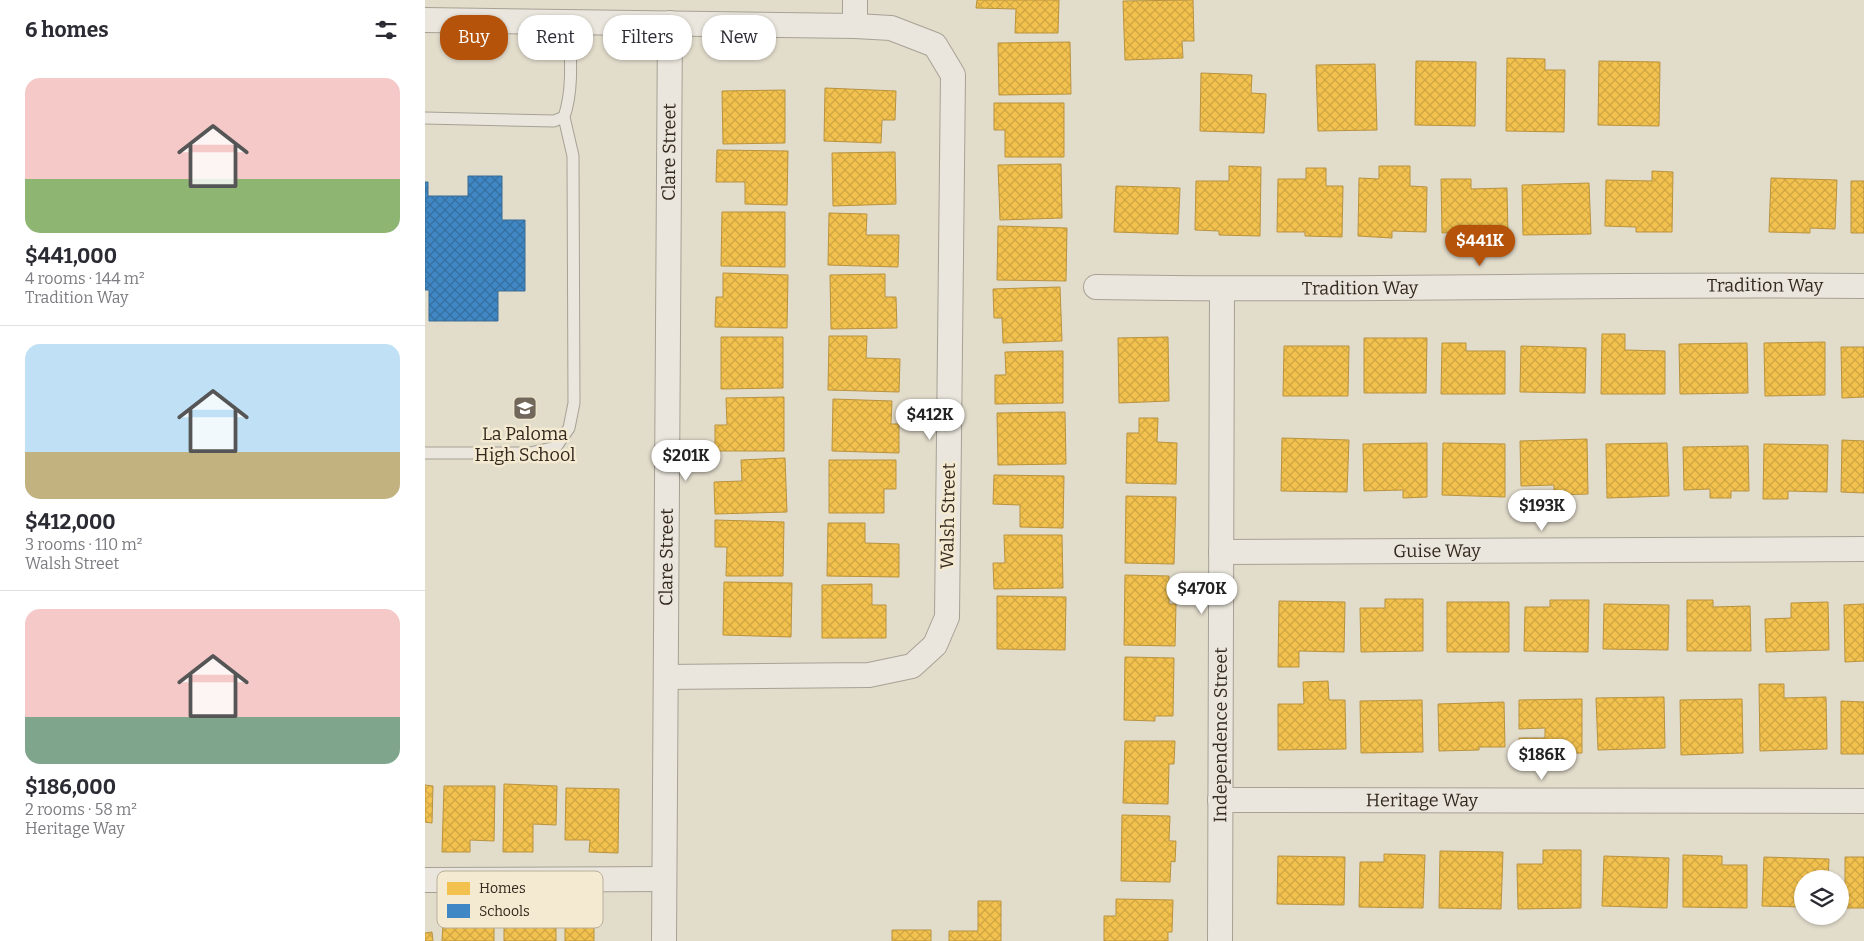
<!DOCTYPE html>
<html lang="en">
<head>
<meta charset="utf-8">
<style>
  :root { --surface:#fff; --page:#f7f7f7; --text:#2b2b33; --muted:#7c7c81; --line:#e1e1e2; --accent:#b45309 }
  body { margin:0; font-family:Bitter,serif; background:var(--page); color:var(--text); height:100vh; display:flex; flex-direction:column; font-size:19px; white-space:nowrap }
  * { box-sizing:border-box; margin:0 }
  p { font-size:16px; color:var(--muted) }
  .icon { flex:none; width:28px; height:28px; fill:none; stroke:currentColor; stroke-width:2; stroke-linecap:round; stroke-linejoin:round }
  .map { position:relative; flex:1; overflow:hidden }
  .drawer { display:flex; flex-direction:column; background:var(--surface); width:425px }
  .drawer>* { flex:none }
  .hud { position:absolute; left:15px; top:15px; width:475px; height:45px; display:flex; gap:10px }
  .buttons { position:absolute; left:1369px; top:870px; display:grid; gap:10px }
  .buttons a { display:grid; place-items:center; width:55px; height:55px; border-radius:50%; background:var(--surface); box-shadow:0 1px 4px #0004; font-size:25px }
  .price { position:absolute; translate:-50% -42px; padding:0 11px; border-radius:18px; background:#fff; color:#222; font-size:16px; line-height:32px; filter:drop-shadow(0 1px 2px #0008) }
  .price::after { content:''; position:absolute; left:50%; top:30px; width:15px; height:11px; margin-left:-8px; background:inherit; clip-path:polygon(0 0,100% 0,50% 100%) }
  .price.current { background:var(--accent); color:#fff }
  ul { padding:0; list-style:none }
  li { display:grid; align-content:center; gap:10px; height:265px; padding:0 25px }
  li+li { border-top:1px solid var(--line) }
  li span { display:grid; place-items:center; height:155px; border-radius:15px; color:#555 }
  li>.icon { margin-inline-start:auto }
  span .icon { width:90px; height:90px; fill:#fffc; stroke-width:1 }
  li b { font-size:21px }
  h2 { display:flex; justify-content:space-between; align-items:center; height:60px; padding:0 25px; font-size:21px }
  .pill { padding:0 18px; border-radius:20px; background:var(--surface); box-shadow:0 1px 4px #0004; font-size:18px; line-height:45px }
  .pill.current { background:var(--accent); color:#fff }
  main { display:flex; flex:1; min-height:0 }
  .map>svg:first-child { display:block }
</style>
</head>
<body>
<main>
<section class="drawer">
<h2>6 homes<svg class="icon" aria-label="filters" viewBox="0 0 24 24"><path d="M4 7h16M4 17h16"/><circle cx="9" cy="7" r="2"/><circle cx="15" cy="17" r="2"/></svg></h2>
<ul>
<li><span style="background:linear-gradient(#f6c9c9 65%,#8fb573 0)"><svg class="icon" aria-label="home" viewBox="0 0 24 24"><path d="M3 11l9-7 9 7M6 9v11h12V9"/></svg></span><div><b>$441,000</b><p>4 rooms · 144 m²</p><p>Tradition Way</p></div></li>
<li><span style="background:linear-gradient(#bfe0f5 70%,#c2b280 0)"><svg class="icon" aria-label="home" viewBox="0 0 24 24"><path d="M3 11l9-7 9 7M6 9v11h12V9"/></svg></span><div><b>$412,000</b><p>3 rooms · 110 m²</p><p>Walsh Street</p></div></li>
<li><span style="background:linear-gradient(#f6c9c9 70%,#7fa58c 0)"><svg class="icon" aria-label="home" viewBox="0 0 24 24"><path d="M3 11l9-7 9 7M6 9v11h12V9"/></svg></span><div><b>$186,000</b><p>2 rooms · 58 m²</p><p>Heritage Way</p></div></li>
</ul>
</section>
<div class="map">
<svg width="1439" height="941" viewBox="0 0 1439 941">
  <defs>
    <pattern id="homes-cross-hatch" width="8" height="8" patternUnits="userSpaceOnUse" patternTransform="scale(1.25)"><rect width="8" height="8" fill="#f2c14e"/><path d="M0 0l8 8M0 8l8-8" fill="none" stroke="#d0a644"/></pattern>
    <pattern id="schools-cross-hatch" width="8" height="8" patternUnits="userSpaceOnUse" patternTransform="scale(1.25)"><rect width="8" height="8" fill="#3f88c5"/><path d="M0 0l8 8M0 8l8-8" fill="none" stroke="#366f9f"/></pattern>
  </defs>
  <rect width="100%" height="100%" fill="#e2dccb"/>
  <path fill="url(#homes-cross-hatch)" stroke="#b99340" d="M 552,0 L 634,0 L 633,33 L 590,33 L 591,9 L 551,8 Z
    M 768,0 L 769,41 L 757,41 L 758,58 L 700,60 L 698,1 Z
    M 645,42 L 646,94 L 574,95 L 573,43 Z
    M 1082,58 L 1120,59 L 1120,70 L 1140,70 L 1139,132 L 1081,131 Z
    M 991,61 L 1051,62 L 1050,126 L 990,125 Z
    M 1174,61 L 1235,62 L 1234,126 L 1173,125 Z
    M 950,64 L 952,130 L 893,131 L 891,65 Z
    M 776,73 L 827,75 L 826,93 L 841,94 L 839,133 L 775,131 Z
    M 400,88 L 471,91 L 470,120 L 457,120 L 456,143 L 399,141 Z
    M 360,90 L 360,143 L 298,144 L 297,91 Z
    M 569,103 L 639,103 L 639,157 L 580,157 L 580,130 L 569,130 Z
    M 292,150 L 363,151 L 362,205 L 320,204 L 320,182 L 291,182 Z
    M 470,152 L 471,204 L 408,206 L 407,153 Z
    M 636,164 L 637,218 L 575,220 L 573,165 Z
    M 804,166 L 836,167 L 835,236 L 794,235 L 794,231 L 770,230 L 771,181 L 804,181 Z
    M 954,166 L 985,166 L 985,186 L 1002,187 L 1001,232 L 967,231 L 967,238 L 933,236 L 934,178 L 954,179 Z
    M 881,168 L 901,168 L 901,186 L 918,186 L 917,237 L 880,236 L 880,232 L 852,232 L 853,179 L 881,179 Z
    M 1227,171 L 1248,172 L 1247,232 L 1211,232 L 1211,227 L 1180,226 L 1181,180 L 1227,181 Z
    M 1346,178 L 1412,180 L 1410,229 L 1385,228 L 1385,233 L 1344,232 Z
    M 1016,179 L 1046,179 L 1046,189 L 1082,188 L 1083,237 L 1042,238 L 1042,232 L 1017,233 Z
    M 1426,181 L 1439,181 L 1439,233 L 1426,233 Z
    M 1164,183 L 1166,234 L 1098,235 L 1097,185 Z
    M 691,186 L 755,188 L 753,234 L 689,232 Z
    M 297,212 L 360,212 L 360,267 L 296,266 Z
    M 404,213 L 442,214 L 441,235 L 474,235 L 473,267 L 403,265 Z
    M 573,226 L 642,228 L 641,281 L 572,280 Z
    M 298,273 L 363,275 L 362,328 L 290,327 L 291,297 L 298,297 Z
    M 460,274 L 460,297 L 471,297 L 472,328 L 406,329 L 405,275 Z
    M 635,287 L 637,341 L 578,343 L 577,318 L 569,318 L 568,289 Z
    M 1177,334 L 1200,334 L 1200,350 L 1240,351 L 1240,394 L 1176,394 Z
    M 404,336 L 442,336 L 441,358 L 475,359 L 474,392 L 403,390 Z
    M 296,337 L 358,337 L 358,388 L 296,389 Z
    M 743,337 L 744,401 L 694,403 L 693,338 Z
    M 939,338 L 1002,338 L 1001,393 L 939,393 Z
    M 1400,342 L 1400,395 L 1340,396 L 1339,343 Z
    M 1017,343 L 1041,343 L 1041,351 L 1080,351 L 1080,394 L 1016,394 Z
    M 1322,343 L 1323,393 L 1255,394 L 1254,344 Z
    M 859,346 L 924,346 L 923,396 L 858,396 Z
    M 1096,346 L 1161,348 L 1160,393 L 1095,392 Z
    M 1416,347 L 1439,347 L 1439,397 L 1417,398 Z
    M 638,351 L 638,403 L 570,404 L 570,375 L 581,375 L 580,352 Z
    M 359,397 L 359,451 L 290,451 L 290,425 L 302,425 L 301,398 Z
    M 408,399 L 467,401 L 466,424 L 474,424 L 474,453 L 407,451 Z
    M 640,412 L 641,464 L 573,465 L 572,413 Z
    M 714,418 L 733,418 L 732,442 L 752,443 L 751,484 L 701,483 L 702,433 L 714,433 Z
    M 857,438 L 924,440 L 922,492 L 856,491 Z
    M 1162,439 L 1163,494 L 1129,495 L 1129,485 L 1096,486 L 1095,441 Z
    M 1417,440 L 1439,441 L 1439,493 L 1416,492 Z
    M 1002,443 L 1002,497 L 978,498 L 978,490 L 939,491 L 938,444 Z
    M 1018,443 L 1080,444 L 1080,497 L 1017,495 Z
    M 1242,443 L 1244,496 L 1182,498 L 1181,444 Z
    M 1339,444 L 1403,445 L 1402,492 L 1363,491 L 1363,499 L 1338,499 Z
    M 1323,446 L 1324,491 L 1306,491 L 1306,498 L 1285,498 L 1285,489 L 1259,490 L 1258,447 Z
    M 360,458 L 362,512 L 290,514 L 289,482 L 317,481 L 316,460 Z
    M 404,460 L 471,460 L 471,489 L 459,489 L 459,513 L 404,513 Z
    M 569,475 L 639,476 L 638,528 L 595,527 L 595,505 L 568,504 Z
    M 701,496 L 751,497 L 749,564 L 700,563 Z
    M 290,520 L 359,522 L 358,576 L 301,576 L 302,547 L 290,547 Z
    M 403,523 L 440,523 L 440,543 L 474,544 L 474,577 L 402,576 Z
    M 579,535 L 637,535 L 638,588 L 569,589 L 568,563 L 580,563 Z
    M 700,575 L 744,576 L 744,604 L 751,604 L 750,646 L 699,645 Z
    M 299,582 L 367,583 L 366,637 L 298,635 Z
    M 447,584 L 447,605 L 461,605 L 461,638 L 397,638 L 397,585 Z
    M 572,596 L 641,597 L 640,650 L 572,649 Z
    M 960,599 L 998,599 L 998,651 L 936,652 L 935,608 L 960,608 Z
    M 1125,600 L 1164,600 L 1163,652 L 1099,651 L 1100,607 L 1125,607 Z
    M 1262,600 L 1288,600 L 1288,607 L 1325,606 L 1326,651 L 1262,651 Z
    M 854,601 L 920,602 L 919,652 L 874,651 L 874,667 L 853,667 Z
    M 1022,602 L 1084,602 L 1084,652 L 1022,652 Z
    M 1403,602 L 1404,650 L 1341,652 L 1340,619 L 1366,618 L 1366,603 Z
    M 1179,604 L 1244,605 L 1243,650 L 1178,649 Z
    M 1439,604 L 1439,661 L 1420,662 L 1419,605 Z
    M 700,657 L 749,658 L 748,716 L 730,716 L 730,721 L 699,720 Z
    M 903,681 L 904,700 L 920,700 L 921,749 L 853,750 L 853,704 L 879,704 L 878,682 Z
    M 1334,684 L 1359,684 L 1359,698 L 1401,697 L 1402,749 L 1335,751 Z
    M 1239,697 L 1240,748 L 1173,750 L 1171,698 Z
    M 1157,699 L 1157,753 L 1095,754 L 1094,738 L 1120,738 L 1120,728 L 1094,729 L 1094,700 Z
    M 1317,699 L 1318,753 L 1256,755 L 1255,700 Z
    M 997,700 L 998,752 L 936,753 L 935,701 Z
    M 1416,701 L 1439,702 L 1439,754 L 1416,754 Z
    M 1079,702 L 1080,747 L 1054,747 L 1054,750 L 1014,751 L 1013,704 Z
    M 700,741 L 750,741 L 749,764 L 744,764 L 743,804 L 698,803 Z
    M 79,784 L 132,786 L 131,825 L 108,824 L 108,852 L 78,852 Z
    M 0,785 L 8,786 L 7,823 L 0,822 Z
    M 19,786 L 70,786 L 69,841 L 45,840 L 45,852 L 17,852 Z
    M 141,788 L 194,789 L 193,853 L 164,852 L 165,840 L 140,840 Z
    M 697,815 L 745,816 L 744,841 L 751,841 L 750,862 L 746,861 L 745,882 L 696,881 Z
    M 1118,850 L 1156,850 L 1156,908 L 1093,909 L 1092,864 L 1118,864 Z
    M 1015,851 L 1078,852 L 1076,909 L 1014,908 Z
    M 959,854 L 1000,855 L 998,908 L 934,907 L 935,862 L 959,862 Z
    M 1258,855 L 1297,856 L 1297,865 L 1322,865 L 1322,908 L 1258,907 Z
    M 853,856 L 920,857 L 919,905 L 852,904 Z
    M 1179,856 L 1244,858 L 1242,908 L 1177,906 Z
    M 1339,857 L 1404,859 L 1403,879 L 1378,879 L 1378,907 L 1337,906 Z
    M 1420,857 L 1439,857 L 1439,908 L 1420,908 Z
    M 691,899 L 748,900 L 747,932 L 743,932 L 743,941 L 679,941 L 679,916 L 691,916 Z
    M 553,901 L 576,901 L 576,941 L 524,941 L 524,931 L 553,931 Z
    M 79,920 L 107,920 L 106,927 L 131,928 L 131,941 L 79,941 Z
    M 140,920 L 169,920 L 169,941 L 140,941 Z
    M 18,924 L 69,925 L 69,941 L 17,941 Z
    M 467,930 L 506,930 L 506,941 L 467,941 Z
    M 7,932 L 8,941 L 0,941 L 0,933 Z"/>
  <path fill="url(#schools-cross-hatch)" stroke="#3c6c93" d="M 43,176 L 77,176 L 77,220 L 100,220 L 100,291 L 73,291 L 73,321 L 4,321 L 4,290 L 0,290 L 0,182 L 3,182 L 3,196 L 43,196 Z"/>
  <g fill="none" stroke-linecap="round" stroke-linejoin="round">
    <g stroke="#a7a195" stroke-width="13">
      <path id="service" d="M 0,118 L 129,121 L 139,117 C 149,88 145,53 144,22
        M 0,453 L 105,453 L 131,447 L 144,428 L 149,403 L 148,156 L 139,117"/>
    </g>
    <g stroke="#a7a195" stroke-width="26">
      <g id="minor">
        <path d="M 0,20 L 430,26 L 466,28 L 510,45 L 528,75 L 522,617 L 510,645 L 487,666 L 444,675 L 241,677"/>
        <path d="M 430,26 L 430,0"/>
        <path id="s1" d="M 671,287 C 927,292 1183,283 1439,286"/>
        <path id="s2" d="M 796,552 L 1439,549"/>
        <path id="s3" d="M 795,800 L 1439,801"/>
        <path d="M 0,880 L 239,879"/>
        <path id="s4" d="M 239,941 L 245,23"/>
        <path id="s5" d="M 795,941 L 797,290"/>
      </g>
    </g>
    <use href="#service" stroke="#eae6dd" stroke-width="11"/>
    <use href="#minor" stroke="#eae6dd" stroke-width="24"/>
  </g>
  <defs>
    <g id="school-square" transform="scale(1.25)"><rect x="-9" y="-9" width="18" height="18" rx="4" fill="#71685b" stroke="#f3ead1"/><path d="M0-5L7-2L0 1L-7-2ZM-4 1L0 2.5L4 1V4Q0 6-4 4Z" fill="#fff"/></g>
  </defs>
  <g fill-rule="evenodd">
    <use href="#school-square" x="100" y="408"/>
  </g>
  <g text-anchor="middle" dominant-baseline="central" stroke-width="5" stroke-linejoin="round" paint-order="stroke">
    <g font-size="18" fill="#34291e" stroke="#f3ead1">
      <text stroke="none"><textPath href="#s4" startOffset="789">Clare Street</textPath></text>
      <text stroke="none"><textPath href="#s1" startOffset="669">Tradition Way</textPath></text>
      <text stroke="none"><textPath href="#s1" startOffset="264">Tradition Way</textPath></text>
      <text transform="translate(523 516) rotate(-89)">Walsh Street</text>
      <text stroke="none"><textPath href="#s2" startOffset="216">Guise Way</textPath></text>
      <text stroke="none"><textPath href="#s4" startOffset="384">Clare Street</textPath></text>
      <text stroke="none"><textPath href="#s5" startOffset="206">Independence Street</textPath></text>
      <text stroke="none"><textPath href="#s3" startOffset="202">Heritage Way</textPath></text>
    </g>
    <g font-size="18" fill="#34291e" stroke="#f3ead1">
      <text x="100" y="434">La Paloma<tspan x="100" dy="21">High School</tspan></text>
    </g>
  </g>
  <rect x="12" y="871" width="166" height="57" rx="8" fill="#f3ead1" stroke="#bab09b" stroke-width="1"/>
  <rect x="22" y="882" width="23" height="13" fill="#f2c14e"/>
  <rect x="22" y="904" width="23" height="14" fill="#3f88c5"/>
  <g font-size="14" fill="#34291e">
    <text x="54" y="893">Homes</text>
    <text x="54" y="916">Schools</text>
  </g>
</svg>
<div class="buttons">
<a><svg class="icon" aria-label="layers" viewBox="0 0 24 24"><path d="M12 4l9 5-9 5-9-5zM3 14l9 5 9-5"/></svg></a>
</div>
<b class="price current" style="left:1055px;top:267px">$441K</b>
<b class="price" style="left:505px;top:441px">$412K</b>
<b class="price" style="left:261px;top:482px">$201K</b>
<b class="price" style="left:1117px;top:532px">$193K</b>
<b class="price" style="left:777px;top:615px">$470K</b>
<b class="price" style="left:1117px;top:781px">$186K</b>
<div class="hud">
<a class="pill current">Buy</a>
<a class="pill">Rent</a>
<a class="pill">Filters</a>
<a class="pill">New</a>
</div>
</div>
</main>
</body>
</html>
